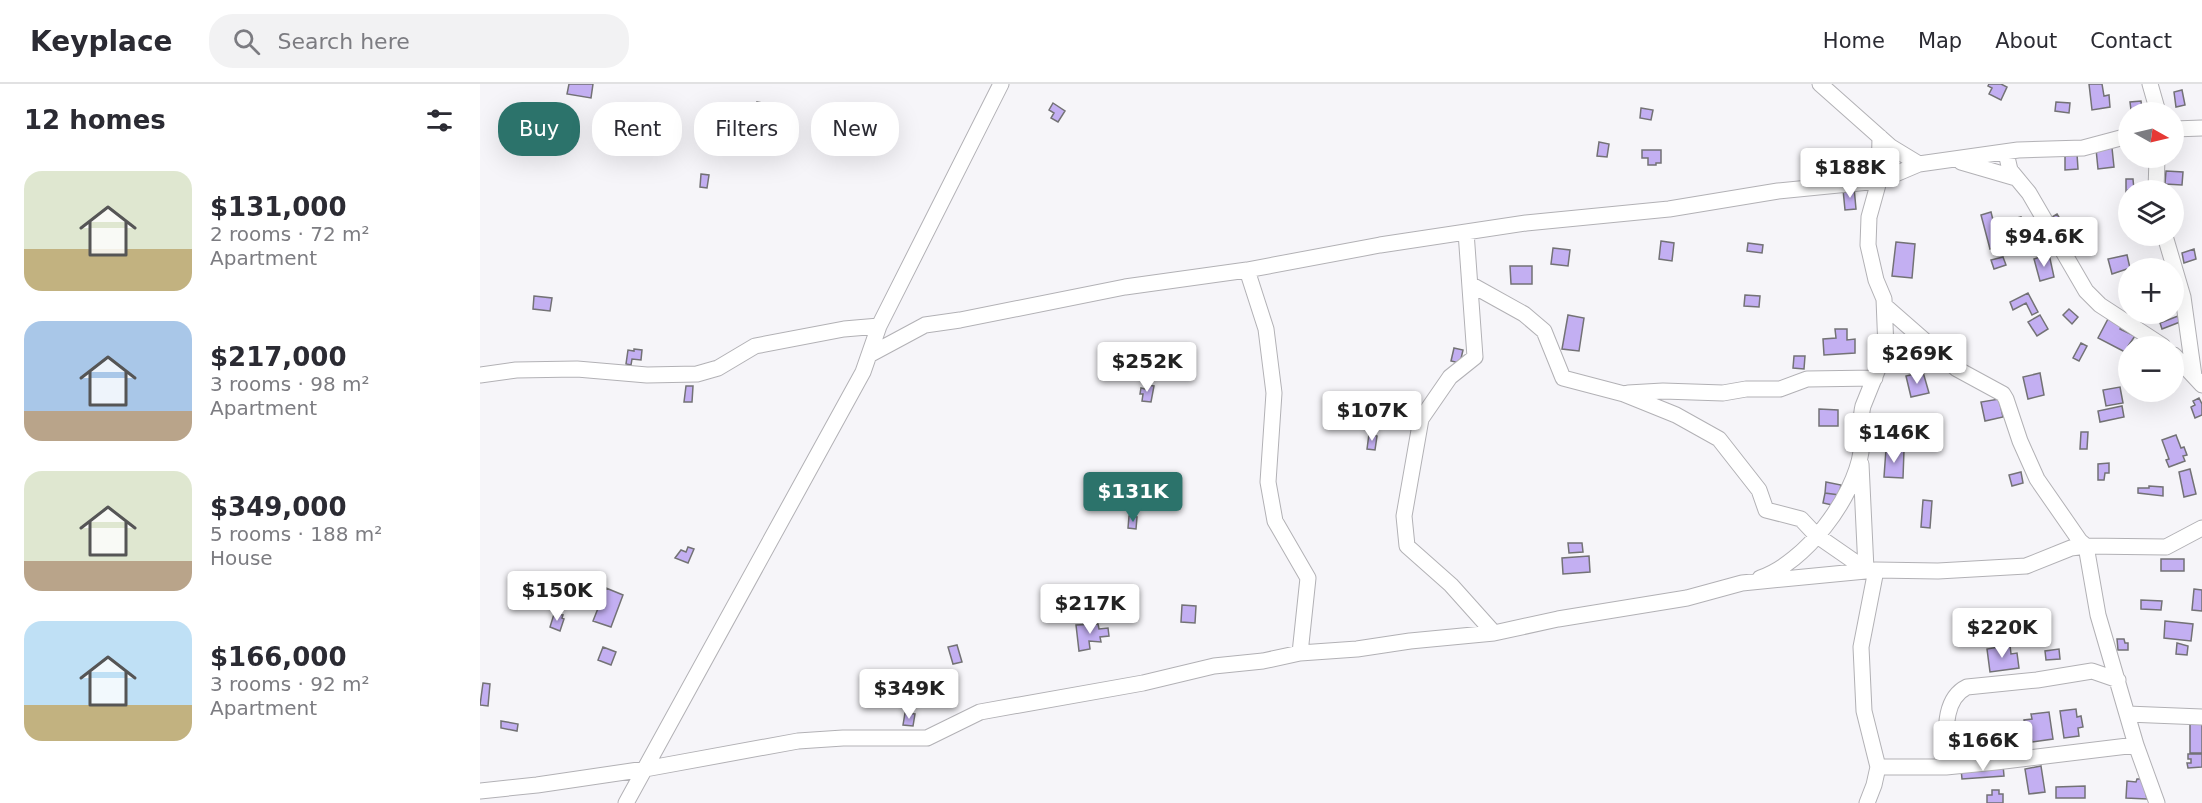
<!DOCTYPE html>
<html lang="en">
<head>
<meta charset="utf-8">
<style>
  :root { --surface:#fff; --page:#f2f2f3; --text:#2b2b33; --muted:#7c7c81; --line:#e1e1e2; --accent:#2c736b }
  body { margin:0; font-family:"DejaVu Sans",sans-serif; background:var(--page); color:var(--text); height:100vh; display:flex; flex-direction:column; font-size:22px; white-space:nowrap }
  * { box-sizing:border-box; margin:0 }
  p { font-size:20px; color:var(--muted) }
  .icon { flex:none; width:33px; height:33px; fill:none; stroke:currentColor; stroke-width:2; stroke-linecap:round; stroke-linejoin:round }
  .map { position:relative; flex:1; overflow:hidden }
  .drawer { display:flex; flex-direction:column; background:var(--surface); width:480px }
  .drawer>* { flex:none }
  .guide { position:absolute; left:18px; top:18px; width:570px; height:54px; display:flex; gap:12px }
  .needle { width:39px; rotate:98deg }
  .fabs { position:absolute; left:1638px; top:18px; display:grid; gap:12px }
  .fabs a { display:grid; place-items:center; width:66px; height:66px; border-radius:50%; background:var(--surface); box-shadow:0 6px 24px #0002; font-size:30px }
  .price { position:absolute; translate:-50% -51px; padding:0 14px; border-radius:6px; background:#fff; color:#222; font-size:20px; line-height:39px; filter:drop-shadow(0 2px 3px #0008) }
  .price::after { content:''; position:absolute; left:50%; top:36px; width:18px; height:14px; margin-left:-9px; background:inherit; clip-path:polygon(0 0,100% 0,50% 100%) }
  .price.selected { background:var(--accent); color:#fff }
  ul { padding:0; list-style:none }
  li { display:flex; align-items:center; gap:18px; height:150px; padding:0 24px }
  li span { display:grid; place-items:center; flex:none; width:168px; height:120px; border-radius:18px; color:#555 }
  li>.icon { margin-inline-start:auto }
  span .icon { width:72px; height:72px; fill:#fffc; stroke-width:1 }
  li b { font-size:26px }
  h2 { display:flex; justify-content:space-between; align-items:center; height:72px; padding:0 24px; font-size:26px }
  .chip { padding:0 21px; border-radius:24px; background:var(--surface); box-shadow:0 6px 24px #0002; font-size:21px; line-height:54px }
  .chip.selected { background:var(--accent); color:#fff }
  header { display:flex; align-items:center; gap:36px; box-sizing:border-box; height:84px; padding:0 30px; background:var(--surface); border-bottom:2px solid var(--line) }
  header strong { font-size:28px }
  nav { display:flex; gap:33px; margin-inline-start:auto; font-size:21px }
  .search { width:420px; height:54px; background:var(--page); display:flex; align-items:center; gap:15px; box-sizing:border-box; padding:0 21px; border-radius:24px; color:var(--muted); font-size:22px }
  main { display:flex; flex:1; min-height:0 }
  .map>svg:first-child { display:block }
</style>
</head>
<body>
<header>
<strong>Keyplace</strong>
<div class="search"><svg class="icon" aria-label="search" viewBox="0 0 24 24"><circle cx="10" cy="10" r="6"/><path d="M15 15l6 6"/></svg>Search here</div>
<nav><a>Home</a><a>Map</a><a>About</a><a>Contact</a></nav>
</header>
<main>
<section class="drawer">
<h2>12 homes<svg class="icon" aria-label="filters" viewBox="0 0 24 24"><path d="M4 7h16M4 17h16"/><circle cx="9" cy="7" r="2"/><circle cx="15" cy="17" r="2"/></svg></h2>
<ul>
<li><span style="background:linear-gradient(#dfe7d0 65%,#c2b280 0)"><svg class="icon" aria-label="home" viewBox="0 0 24 24"><path d="M3 11l9-7 9 7M6 9v11h12V9"/></svg></span><div><b>$131,000</b><p>2 rooms · 72 m²</p><p>Apartment</p></div></li>
<li><span style="background:linear-gradient(#a9c7e8 75%,#b9a48a 0)"><svg class="icon" aria-label="home" viewBox="0 0 24 24"><path d="M3 11l9-7 9 7M6 9v11h12V9"/></svg></span><div><b>$217,000</b><p>3 rooms · 98 m²</p><p>Apartment</p></div></li>
<li><span style="background:linear-gradient(#dfe7d0 75%,#b9a48a 0)"><svg class="icon" aria-label="home" viewBox="0 0 24 24"><path d="M3 11l9-7 9 7M6 9v11h12V9"/></svg></span><div><b>$349,000</b><p>5 rooms · 188 m²</p><p>House</p></div></li>
<li><span style="background:linear-gradient(#bfe0f5 70%,#c2b280 0)"><svg class="icon" aria-label="home" viewBox="0 0 24 24"><path d="M3 11l9-7 9 7M6 9v11h12V9"/></svg></span><div><b>$166,000</b><p>3 rooms · 92 m²</p><p>Apartment</p></div></li>
</ul>
</section>
<div class="map">
<svg width="1722" height="719" viewBox="0 0 1722 719">
  <rect width="100%" height="100%" fill="#f6f5f9"/>
  <path fill="#c3aff2" stroke="#737275" stroke-width="1.5" d="M 89,0 L 113,0 L 111,14 L 87,10 Z
    M 1509,0 L 1521,0 L 1527,3 L 1521,16 L 1509,10 L 1512,4 L 1508,2 Z
    M 1609,0 L 1622,0 L 1624,12 L 1629,11 L 1630,23 L 1612,26 Z
    M 1702,6 L 1705,21 L 1696,23 L 1694,8 Z
    M 1661,17 L 1662,25 L 1651,26 L 1650,18 Z
    M 277,18 L 288,20 L 286,35 L 275,33 Z
    M 1576,18 L 1590,19 L 1589,29 L 1575,27 Z
    M 573,19 L 585,27 L 578,38 L 571,34 L 574,29 L 569,26 Z
    M 1161,24 L 1173,26 L 1171,36 L 1160,34 Z
    M 1119,58 L 1129,60 L 1127,73 L 1117,72 Z
    M 1632,64 L 1634,83 L 1618,85 L 1616,65 Z
    M 1162,66 L 1181,66 L 1181,79 L 1176,79 L 1176,81 L 1168,81 L 1168,74 L 1162,74 Z
    M 1597,70 L 1598,85 L 1585,86 L 1585,71 Z
    M 1686,87 L 1703,88 L 1702,101 L 1685,100 Z
    M 221,90 L 229,91 L 227,104 L 220,103 Z
    M 1646,95 L 1653,95 L 1654,106 L 1648,106 L 1648,113 L 1646,113 Z
    M 1374,103 L 1376,125 L 1365,126 L 1363,105 Z
    M 1511,128 L 1514,140 L 1541,133 L 1546,155 L 1510,165 L 1501,131 Z
    M 1577,130 L 1585,143 L 1579,146 L 1572,133 Z
    M 1590,149 L 1604,150 L 1603,164 L 1589,163 Z
    M 1181,157 L 1194,159 L 1192,177 L 1179,175 Z
    M 1416,158 L 1435,160 L 1432,194 L 1412,192 Z
    M 1268,159 L 1283,161 L 1282,169 L 1267,167 Z
    M 1073,164 L 1090,166 L 1088,182 L 1071,180 Z
    M 1714,165 L 1716,175 L 1704,179 L 1702,169 Z
    M 1569,170 L 1574,193 L 1560,197 L 1554,175 Z
    M 1647,171 L 1650,184 L 1632,190 L 1628,175 Z
    M 1523,173 L 1526,181 L 1514,185 L 1511,176 Z
    M 1030,182 L 1052,182 L 1052,200 L 1031,200 Z
    M 1548,209 L 1558,228 L 1552,231 L 1546,219 L 1533,226 L 1530,218 Z
    M 1265,211 L 1280,212 L 1279,223 L 1264,222 Z
    M 54,212 L 72,214 L 70,227 L 53,225 Z
    M 1589,225 L 1598,233 L 1592,240 L 1583,231 Z
    M 1088,231 L 1104,234 L 1099,267 L 1082,265 Z
    M 1560,231 L 1568,245 L 1557,252 L 1548,238 Z
    M 1698,232 L 1700,238 L 1682,245 L 1680,239 Z
    M 1629,233 L 1642,240 L 1640,245 L 1655,252 L 1648,262 L 1647,269 L 1618,254 Z
    M 1355,245 L 1367,245 L 1367,256 L 1375,255 L 1375,269 L 1344,271 L 1343,255 L 1356,254 Z
    M 1426,253 L 1427,258 L 1433,258 L 1435,275 L 1420,277 L 1417,254 Z
    M 1601,259 L 1607,262 L 1599,277 L 1593,274 Z
    M 974,264 L 983,266 L 980,279 L 971,277 Z
    M 154,265 L 162,266 L 161,276 L 152,275 L 151,281 L 146,280 L 148,266 L 154,267 Z
    M 1314,272 L 1325,272 L 1324,285 L 1313,284 Z
    M 1443,288 L 1449,309 L 1431,313 L 1426,292 Z
    M 1560,289 L 1564,311 L 1548,315 L 1543,293 Z
    M 666,301 L 674,302 L 671,318 L 662,317 L 663,310 L 660,310 L 661,304 L 665,305 Z
    M 206,302 L 213,302 L 212,318 L 204,318 Z
    M 1640,303 L 1643,319 L 1626,322 L 1623,306 Z
    M 1719,314 L 1722,320 L 1722,331 L 1715,334 L 1711,323 L 1715,321 L 1713,317 Z
    M 1519,315 L 1523,333 L 1505,337 L 1501,318 Z
    M 1642,322 L 1644,333 L 1620,338 L 1618,327 Z
    M 1339,325 L 1358,326 L 1358,342 L 1339,342 Z
    M 1601,348 L 1608,348 L 1607,365 L 1600,365 Z
    M 889,350 L 897,352 L 895,366 L 887,365 Z
    M 1696,351 L 1701,364 L 1704,363 L 1707,371 L 1703,372 L 1705,377 L 1689,383 L 1686,376 L 1689,375 L 1682,356 Z
    M 1406,365 L 1424,366 L 1423,394 L 1404,393 Z
    M 1629,379 L 1629,389 L 1625,389 L 1624,396 L 1618,396 L 1618,380 Z
    M 1710,385 L 1716,410 L 1704,413 L 1699,388 Z
    M 1541,388 L 1543,399 L 1532,402 L 1529,391 Z
    M 1346,398 L 1361,401 L 1359,411 L 1345,409 Z
    M 1669,402 L 1683,403 L 1683,412 L 1658,409 L 1658,404 L 1669,404 Z
    M 1345,409 L 1359,411 L 1357,422 L 1343,419 Z
    M 1443,416 L 1452,417 L 1450,444 L 1441,443 Z
    M 649,432 L 657,433 L 656,445 L 648,444 Z
    M 1088,459 L 1102,459 L 1103,468 L 1089,469 Z
    M 208,463 L 214,465 L 208,479 L 195,474 L 201,466 L 206,468 Z
    M 1109,472 L 1110,488 L 1083,490 L 1082,474 Z
    M 1681,475 L 1704,475 L 1704,487 L 1681,487 Z
    M 126,504 L 143,511 L 131,543 L 113,537 Z
    M 1714,505 L 1722,506 L 1722,527 L 1712,526 Z
    M 1661,516 L 1682,517 L 1681,526 L 1661,525 Z
    M 702,521 L 716,522 L 715,539 L 701,538 Z
    M 74,530 L 83,531 L 82,534 L 84,535 L 80,547 L 70,543 Z
    M 1685,537 L 1713,540 L 1711,557 L 1684,554 Z
    M 618,540 L 619,545 L 628,544 L 629,552 L 620,553 L 621,558 L 609,557 L 610,565 L 599,567 L 596,541 Z
    M 1637,555 L 1644,555 L 1645,559 L 1648,559 L 1648,566 L 1638,566 Z
    M 1697,559 L 1708,562 L 1707,571 L 1696,570 Z
    M 477,561 L 482,578 L 473,580 L 468,563 Z
    M 1530,561 L 1531,570 L 1537,569 L 1539,584 L 1510,588 L 1507,565 Z
    M 123,563 L 136,568 L 131,581 L 118,576 Z
    M 1579,565 L 1580,575 L 1566,576 L 1565,567 Z
    M 3,599 L 10,600 L 8,622 L 0,621 Z
    M 1596,625 L 1597,633 L 1601,632 L 1603,643 L 1598,644 L 1599,652 L 1584,654 L 1580,627 Z
    M 1569,628 L 1573,655 L 1552,658 L 1550,648 L 1546,649 L 1544,636 L 1552,635 L 1551,630 Z
    M 425,629 L 435,630 L 433,642 L 423,641 Z
    M 1710,636 L 1722,636 L 1722,669 L 1710,669 Z
    M 21,637 L 38,640 L 37,647 L 21,644 Z
    M 1708,670 L 1722,670 L 1722,683 L 1708,684 L 1707,679 L 1711,679 L 1711,675 L 1708,675 Z
    M 1523,681 L 1524,692 L 1482,695 L 1481,685 Z
    M 1561,682 L 1565,708 L 1549,710 L 1545,685 Z
    M 1657,695 L 1663,695 L 1667,715 L 1646,714 L 1647,697 L 1656,698 Z
    M 1605,702 L 1605,714 L 1576,714 L 1576,703 Z
    M 1512,706 L 1519,706 L 1519,710 L 1523,710 L 1523,719 L 1507,719 L 1507,711 L 1512,711 Z"/>
  <g fill="none" stroke-linecap="round" stroke-linejoin="round">
    <g stroke="#b2b1b5" stroke-width="17">
      <path id="minor" d="M 1340,0 L 1411,63 L 1439,80
        M 1670,0 L 1678,28
        M 1694,45 L 1722,44
        M 1526,69 L 1530,86 L 1549,109 L 1606,207 L 1620,221 L 1683,262
        M 1481,78 L 1536,94
        M 1676,106 L 1677,74
        M 986,148 L 995,273 L 970,293 L 941,335 L 924,432 L 927,462 L 971,501 L 1014,549
        M 1685,152 L 1703,213 L 1714,292
        M 767,186 L 786,245 L 794,309 L 788,398 L 795,437 L 828,494 L 820,569
        M 990,200 L 1044,230 L 1064,247 L 1083,294 L 1144,310 L 1196,331 L 1239,355 L 1279,406 L 1286,426 L 1321,435 L 1336,451 L 1388,487
        M 1405,222 L 1477,285 L 1523,310 L 1526,315 L 1540,357 L 1557,395 L 1600,457 L 1606,462 L 1618,531 L 1656,661 L 1677,719
        M 391,270 L 445,241 L 480,236 L 645,203 L 767,186 L 900,161 L 1046,139 L 1189,125 L 1298,107 L 1399,97 L 1439,80 L 1538,66 L 1603,64 L 1648,52
        M 1694,271 L 1722,301
        M 0,291 L 36,286 L 97,285 L 167,291 L 217,290 L 238,284 L 275,262 L 364,245 L 399,242
        M 1148,309 L 1183,307 L 1243,309 L 1266,305 L 1300,305 L 1327,295 L 1395,294
        M 1381,380 L 1386,485
        M 1280,494 C 1325,479 1374,414 1381,368 C 1383,352 1379,337 1383,322 L 1406,265 L 1404,215 L 1396,196 L 1388,161 L 1389,133 L 1399,97 L 1400,53
        M 1647,630 L 1722,633
        M 1398,683 L 1466,683 L 1516,678 L 1656,661
        M 1466,683 C 1467,657 1460,616 1487,603 L 1557,596 L 1612,587 L 1638,596
        M 0,707 L 57,701 L 165,685 L 318,657 L 363,654 L 447,654 L 500,628 L 663,599 L 734,582 L 783,577 L 820,569 L 877,565 L 930,557 L 1014,549 L 1078,535 L 1207,514 L 1262,499 L 1396,486 L 1458,487 L 1546,482 L 1591,464 L 1606,462 L 1686,463 L 1722,444
        M 146,719 L 383,288 L 399,242 L 521,0
        M 1387,719 L 1394,701 L 1398,683 L 1384,627 L 1381,563 L 1396,486"/>
    </g>
    <use href="#minor" stroke="#fff" stroke-width="15"/>
  </g>
</svg>
<div class="fabs">
<a><svg class="needle" viewBox="-14 -14 28 28"><path d="M0-13l5 13h-10z" fill="#e53935"/><path d="M0 13l5-13h-10z" fill="#7c7c81"/></svg></a>
<a><svg class="icon" aria-label="layers" viewBox="0 0 24 24"><path d="M12 4l9 5-9 5-9-5zM3 14l9 5 9-5"/></svg></a>
<a>+</a>
<a>−</a>
</div>
<b class="price" style="left:1370px;top:115px">$188K</b>
<b class="price" style="left:1564px;top:184px">$94.6K</b>
<b class="price" style="left:1437px;top:301px">$269K</b>
<b class="price" style="left:667px;top:309px">$252K</b>
<b class="price" style="left:892px;top:358px">$107K</b>
<b class="price" style="left:1414px;top:380px">$146K</b>
<b class="price selected" style="left:653px;top:439px">$131K</b>
<b class="price" style="left:77px;top:538px">$150K</b>
<b class="price" style="left:610px;top:551px">$217K</b>
<b class="price" style="left:1522px;top:575px">$220K</b>
<b class="price" style="left:429px;top:636px">$349K</b>
<b class="price" style="left:1503px;top:688px">$166K</b>
<div class="guide">
<a class="chip selected">Buy</a>
<a class="chip">Rent</a>
<a class="chip">Filters</a>
<a class="chip">New</a>
</div>
</div>
</main>
</body>
</html>
